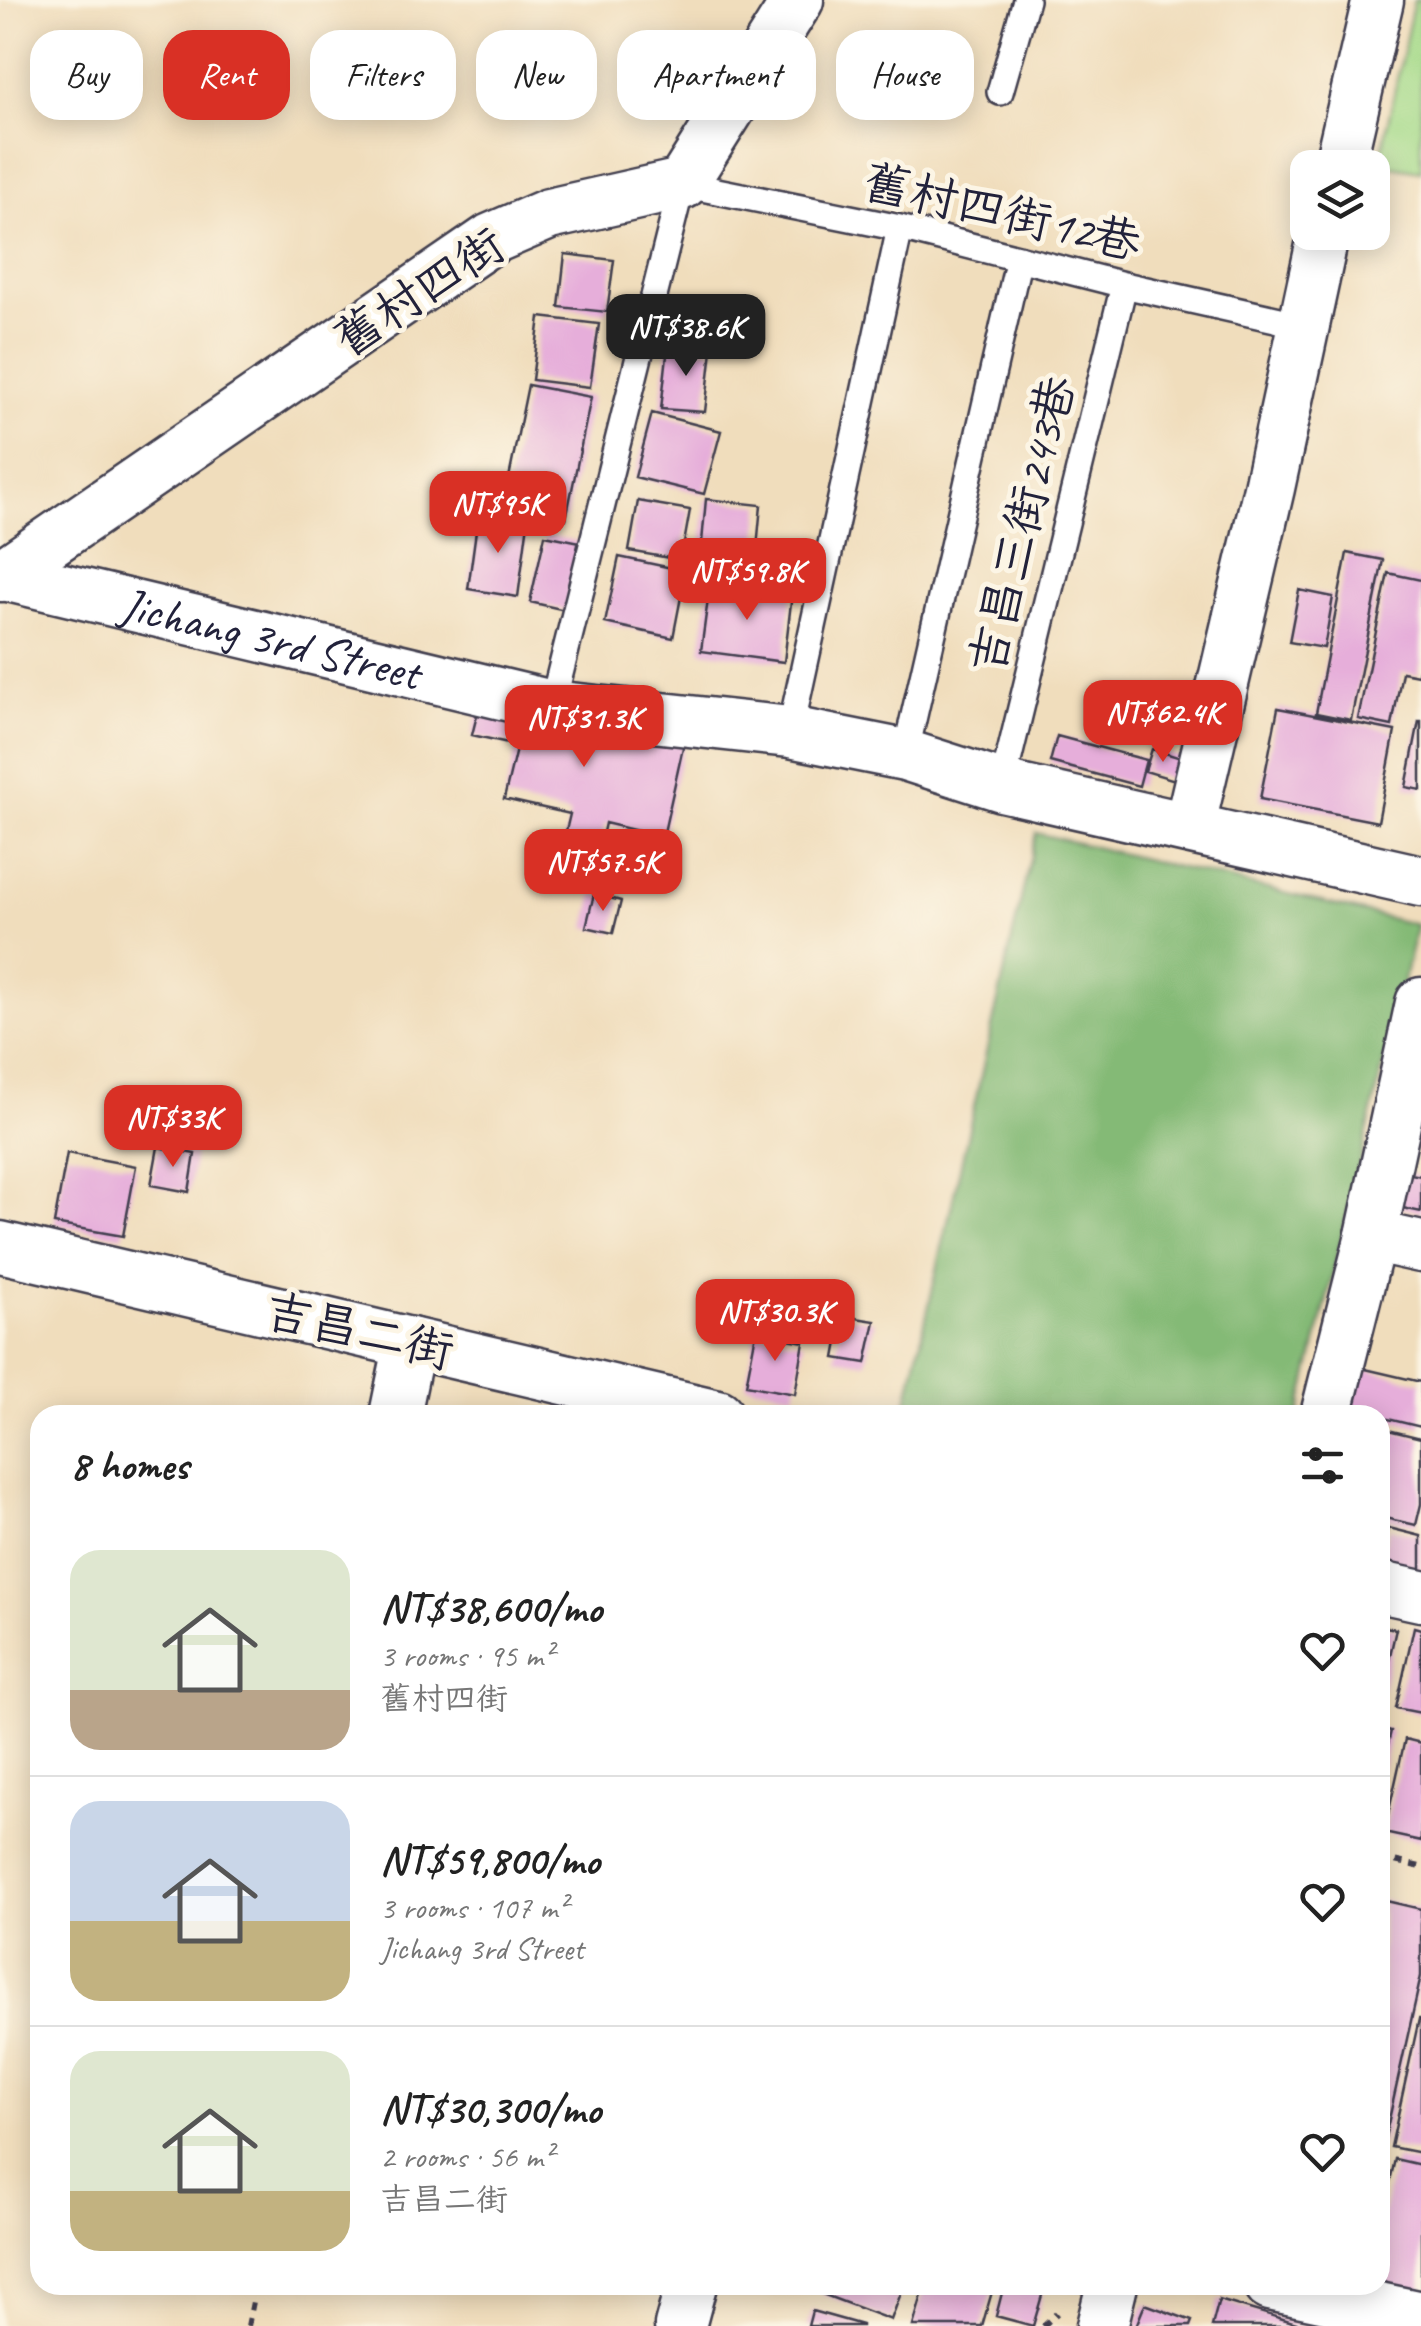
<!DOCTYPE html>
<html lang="en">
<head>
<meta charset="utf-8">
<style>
  :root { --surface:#fff; --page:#f2f2f2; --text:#222; --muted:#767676; --line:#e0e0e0; --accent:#d93025 }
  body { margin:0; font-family:Caveat,"LXGW WenKai TC",sans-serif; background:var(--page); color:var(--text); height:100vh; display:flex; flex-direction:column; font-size:38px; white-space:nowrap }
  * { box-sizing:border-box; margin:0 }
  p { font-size:32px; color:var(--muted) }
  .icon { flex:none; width:55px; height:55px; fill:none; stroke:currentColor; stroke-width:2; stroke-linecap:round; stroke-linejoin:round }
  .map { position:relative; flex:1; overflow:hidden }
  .sheet { position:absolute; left:30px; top:1405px; width:1360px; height:890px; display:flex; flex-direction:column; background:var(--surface); border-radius:30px; box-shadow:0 5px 25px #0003 }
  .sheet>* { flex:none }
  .banner { position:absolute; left:30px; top:30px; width:1362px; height:90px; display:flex; gap:20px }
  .buttons { position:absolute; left:1290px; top:150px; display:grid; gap:20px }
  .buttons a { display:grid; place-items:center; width:100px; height:100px; border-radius:20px; background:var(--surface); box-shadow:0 5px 25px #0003; font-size:50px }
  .price { position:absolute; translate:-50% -85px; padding:0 22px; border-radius:20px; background:var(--accent); color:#fff; font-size:32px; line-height:65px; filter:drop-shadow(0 2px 5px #0008) }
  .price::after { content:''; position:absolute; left:50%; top:60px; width:30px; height:22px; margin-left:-15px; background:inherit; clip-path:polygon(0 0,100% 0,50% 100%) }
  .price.on { background:#222; color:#fff }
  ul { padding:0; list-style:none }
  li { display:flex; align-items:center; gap:30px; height:250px; padding:0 40px }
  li+li { border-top:2px solid var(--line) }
  li span { display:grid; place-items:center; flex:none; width:280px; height:200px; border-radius:30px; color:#555 }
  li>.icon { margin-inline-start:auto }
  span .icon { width:120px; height:120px; fill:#fffc; stroke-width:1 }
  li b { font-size:42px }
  h2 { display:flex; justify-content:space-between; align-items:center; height:120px; padding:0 40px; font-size:42px }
  .tag { padding:0 35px; border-radius:30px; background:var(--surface); box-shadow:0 5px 25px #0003; font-size:35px; line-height:90px }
  .tag.on { background:var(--accent); color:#fff }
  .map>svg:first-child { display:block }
</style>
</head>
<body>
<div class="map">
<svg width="1421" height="2326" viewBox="0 0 1421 2326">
  <rect width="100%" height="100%" fill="#fcf5e5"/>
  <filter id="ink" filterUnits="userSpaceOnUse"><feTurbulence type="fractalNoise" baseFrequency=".01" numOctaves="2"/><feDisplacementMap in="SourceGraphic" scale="20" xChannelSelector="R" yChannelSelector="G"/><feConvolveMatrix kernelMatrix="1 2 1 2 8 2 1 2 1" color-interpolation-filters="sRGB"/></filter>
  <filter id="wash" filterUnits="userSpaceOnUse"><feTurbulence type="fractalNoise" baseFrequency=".0048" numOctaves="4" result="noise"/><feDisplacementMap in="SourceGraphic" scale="40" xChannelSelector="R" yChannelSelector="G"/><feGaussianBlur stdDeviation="2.25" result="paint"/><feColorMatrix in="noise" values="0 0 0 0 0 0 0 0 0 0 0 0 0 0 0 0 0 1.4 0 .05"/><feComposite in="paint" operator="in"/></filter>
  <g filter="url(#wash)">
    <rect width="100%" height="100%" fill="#f0ddbc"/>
    <path fill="#a6da8a" stroke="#647e62" stroke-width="2.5" d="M 1414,0 L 1421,0 L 1421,171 L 1379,164 Z"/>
    <path fill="#84ba76" stroke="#536e58" stroke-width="2.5" d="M 1036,833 L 1417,925 L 1299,1415 L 904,1415 Z"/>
    <g id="blocks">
      <path fill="#e6aeda" d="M 565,254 L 614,260 L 607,312 L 559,307 Z
        M 540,317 L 599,324 L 590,387 L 532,380 Z
        M 668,346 L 712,350 L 705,412 L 661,409 Z
        M 528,385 L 591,397 L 566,519 L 503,507 Z
        M 652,413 L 721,431 L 704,494 L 635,477 Z
        M 706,499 L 761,505 L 755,569 L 700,564 Z
        M 638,501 L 690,510 L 681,560 L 629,551 Z
        M 478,516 L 528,522 L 518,597 L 468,589 Z
        M 545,535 L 580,542 L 565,610 L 530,602 Z
        M 1347,553 L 1383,560 L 1351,720 L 1316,713 Z
        M 619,557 L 686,571 L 673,638 L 605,623 Z
        M 1388,573 L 1421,580 L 1421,660 L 1418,675 L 1402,672 L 1392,726 L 1358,719 Z
        M 710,584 L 792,594 L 784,662 L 701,651 Z
        M 1299,590 L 1333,597 L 1324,648 L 1289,642 Z
        M 484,687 L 686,734 L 663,837 L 605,823 L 592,881 L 556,873 L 570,814 L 504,799 L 517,745 L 472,735 Z
        M 1278,708 L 1395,731 L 1378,822 L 1260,799 Z
        M 1419,721 L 1421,721 L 1421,790 L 1406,787 Z
        M 1057,736 L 1146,760 L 1139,786 L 1050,762 Z
        M 1152,749 L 1181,758 L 1175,780 L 1145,771 Z
        M 594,894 L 621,901 L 613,933 L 586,927 Z
        M 158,1147 L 195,1154 L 189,1192 L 151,1185 Z
        M 67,1153 L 136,1166 L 123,1236 L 54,1224 Z
        M 1396,1171 L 1421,1176 L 1421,1212 L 1389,1205 Z
        M 724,1280 L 802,1294 L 795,1331 L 717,1317 Z
        M 843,1316 L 875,1321 L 866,1363 L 835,1358 Z
        M 756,1333 L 804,1342 L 795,1394 L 746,1385 Z
        M 1361,1368 L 1421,1382 L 1421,1427 L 1351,1410 Z
        M 1380,1428 L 1421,1438 L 1421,1504 L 1416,1525 L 1380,1517 Z
        M 1389,1528 L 1421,1536 L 1421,1581 L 1380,1565 Z
        M 1380,1626 L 1396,1629 L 1382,1691 L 1380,1691 Z
        M 1414,1627 L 1421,1629 L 1421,1713 L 1396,1708 Z
        M 1380,1728 L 1391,1731 L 1382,1770 L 1380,1770 Z
        M 1405,1739 L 1421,1743 L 1421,1841 L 1384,1833 Z
        M 1382,1900 L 1421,1909 L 1421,1976 L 1382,2151 Z
        M 1419,2019 L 1421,2019 L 1421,2153 L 1391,2147 Z
        M 1395,2159 L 1421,2165 L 1421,2309 L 1380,2285 L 1380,2226 Z
        M 825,2285 L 904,2285 L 891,2320 L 822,2294 Z
        M 925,2285 L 994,2285 L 982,2326 L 913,2326 Z
        M 1004,2285 L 1045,2285 L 1033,2326 L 996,2316 Z
        M 1219,2300 L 1303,2325 L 1303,2326 L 1212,2326 Z
        M 1145,2304 L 1192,2321 L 1190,2326 L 1136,2326 Z
        M 812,2311 L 862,2325 L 862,2326 L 808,2326 Z"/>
    </g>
  </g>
  <g filter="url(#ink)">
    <use href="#blocks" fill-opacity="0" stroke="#413e4e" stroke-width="2.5"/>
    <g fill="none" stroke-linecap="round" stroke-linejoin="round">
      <g stroke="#413e4e" stroke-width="30">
        <path id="service" d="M 1000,92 L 1026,0
          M 552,706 L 682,184 L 900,228 L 1124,285 L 1302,325
          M 790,732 L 900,228
          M 905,755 L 1019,258
          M 1002,786 L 1124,285"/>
      </g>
      <g stroke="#413e4e" stroke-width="55">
        <g id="minor">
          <path d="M 1339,168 L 1378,0"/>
          <path id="s1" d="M 0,574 L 552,706 L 790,732 L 905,755 L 1002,786 L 1421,881"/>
          <path d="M 0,576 L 491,239 L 549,214 L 682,184 L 798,0"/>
          <path d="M 1189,828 L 1269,488 L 1324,232"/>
          <path d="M 1371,1236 L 1421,1247"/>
          <path d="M 0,1247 L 718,1415"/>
          <path d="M 395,1415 L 410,1343"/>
          <path d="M 1326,1415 L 1371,1236 L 1421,1003"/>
          <path d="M 1380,1587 L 1421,1596"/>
          <path d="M 1270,2285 L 1421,2317"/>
          <path d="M 680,2326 L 691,2285"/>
          <path d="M 1102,2326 L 1112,2285"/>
        </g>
      </g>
      <path stroke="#413e4e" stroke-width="6" stroke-dasharray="8 8" stroke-linecap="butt" d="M 1380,1858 L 1421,1867
        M 248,2326 L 256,2287
        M 1043,2326 L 1057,2313"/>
      <use href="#service" stroke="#fff" stroke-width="25"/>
      <use href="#minor" stroke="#fff" stroke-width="50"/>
    </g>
  </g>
  <g text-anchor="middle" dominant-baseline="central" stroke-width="10" stroke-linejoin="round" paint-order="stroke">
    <g font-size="48" fill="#22223b" stroke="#fcf5e5">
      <text transform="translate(1002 212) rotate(13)">舊村四街12巷</text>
      <text transform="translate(419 292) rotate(-33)">舊村四街</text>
      <text transform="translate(1022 525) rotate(-76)">吉昌三街243巷</text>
      <text stroke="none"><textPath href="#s1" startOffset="278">Jichang 3rd Street</textPath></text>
      <text transform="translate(359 1331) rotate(13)">吉昌二街</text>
    </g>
  </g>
</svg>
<div class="buttons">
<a><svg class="icon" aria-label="layers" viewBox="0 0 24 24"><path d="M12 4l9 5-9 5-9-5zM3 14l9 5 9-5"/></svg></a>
</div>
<b class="price on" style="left:686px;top:379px">NT$38.6K</b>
<b class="price" style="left:498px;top:556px">NT$95K</b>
<b class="price" style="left:747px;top:623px">NT$59.8K</b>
<b class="price" style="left:1163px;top:765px">NT$62.4K</b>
<b class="price" style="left:584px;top:770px">NT$31.3K</b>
<b class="price" style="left:603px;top:914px">NT$57.5K</b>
<b class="price" style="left:173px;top:1170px">NT$33K</b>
<b class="price" style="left:775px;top:1364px">NT$30.3K</b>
<div class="banner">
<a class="tag">Buy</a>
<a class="tag on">Rent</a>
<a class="tag">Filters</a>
<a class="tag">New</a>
<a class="tag">Apartment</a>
<a class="tag">House</a>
</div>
<section class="sheet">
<h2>8 homes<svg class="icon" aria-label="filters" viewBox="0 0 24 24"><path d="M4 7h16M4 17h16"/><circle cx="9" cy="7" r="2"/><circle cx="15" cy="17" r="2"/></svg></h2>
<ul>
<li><span style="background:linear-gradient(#dfe7d0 70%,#b9a48a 0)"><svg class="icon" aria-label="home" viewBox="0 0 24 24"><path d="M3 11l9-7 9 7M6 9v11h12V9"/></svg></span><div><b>NT$38,600/mo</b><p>3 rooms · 95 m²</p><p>舊村四街</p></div><svg class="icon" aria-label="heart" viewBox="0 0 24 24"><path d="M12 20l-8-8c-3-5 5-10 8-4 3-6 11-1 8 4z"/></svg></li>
<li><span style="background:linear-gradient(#c9d6e8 60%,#c2b280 0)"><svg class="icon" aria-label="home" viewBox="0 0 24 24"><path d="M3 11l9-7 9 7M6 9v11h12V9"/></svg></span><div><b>NT$59,800/mo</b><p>3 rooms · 107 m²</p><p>Jichang 3rd Street</p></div><svg class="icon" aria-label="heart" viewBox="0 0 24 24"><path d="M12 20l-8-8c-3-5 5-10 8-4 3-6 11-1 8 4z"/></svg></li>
<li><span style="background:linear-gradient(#dfe7d0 70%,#c2b280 0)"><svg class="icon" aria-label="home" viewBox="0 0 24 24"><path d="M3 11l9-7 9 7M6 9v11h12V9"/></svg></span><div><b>NT$30,300/mo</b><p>2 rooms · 56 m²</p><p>吉昌二街</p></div><svg class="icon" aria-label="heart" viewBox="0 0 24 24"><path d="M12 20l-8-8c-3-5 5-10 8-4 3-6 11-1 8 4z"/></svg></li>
</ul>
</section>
</div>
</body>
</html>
